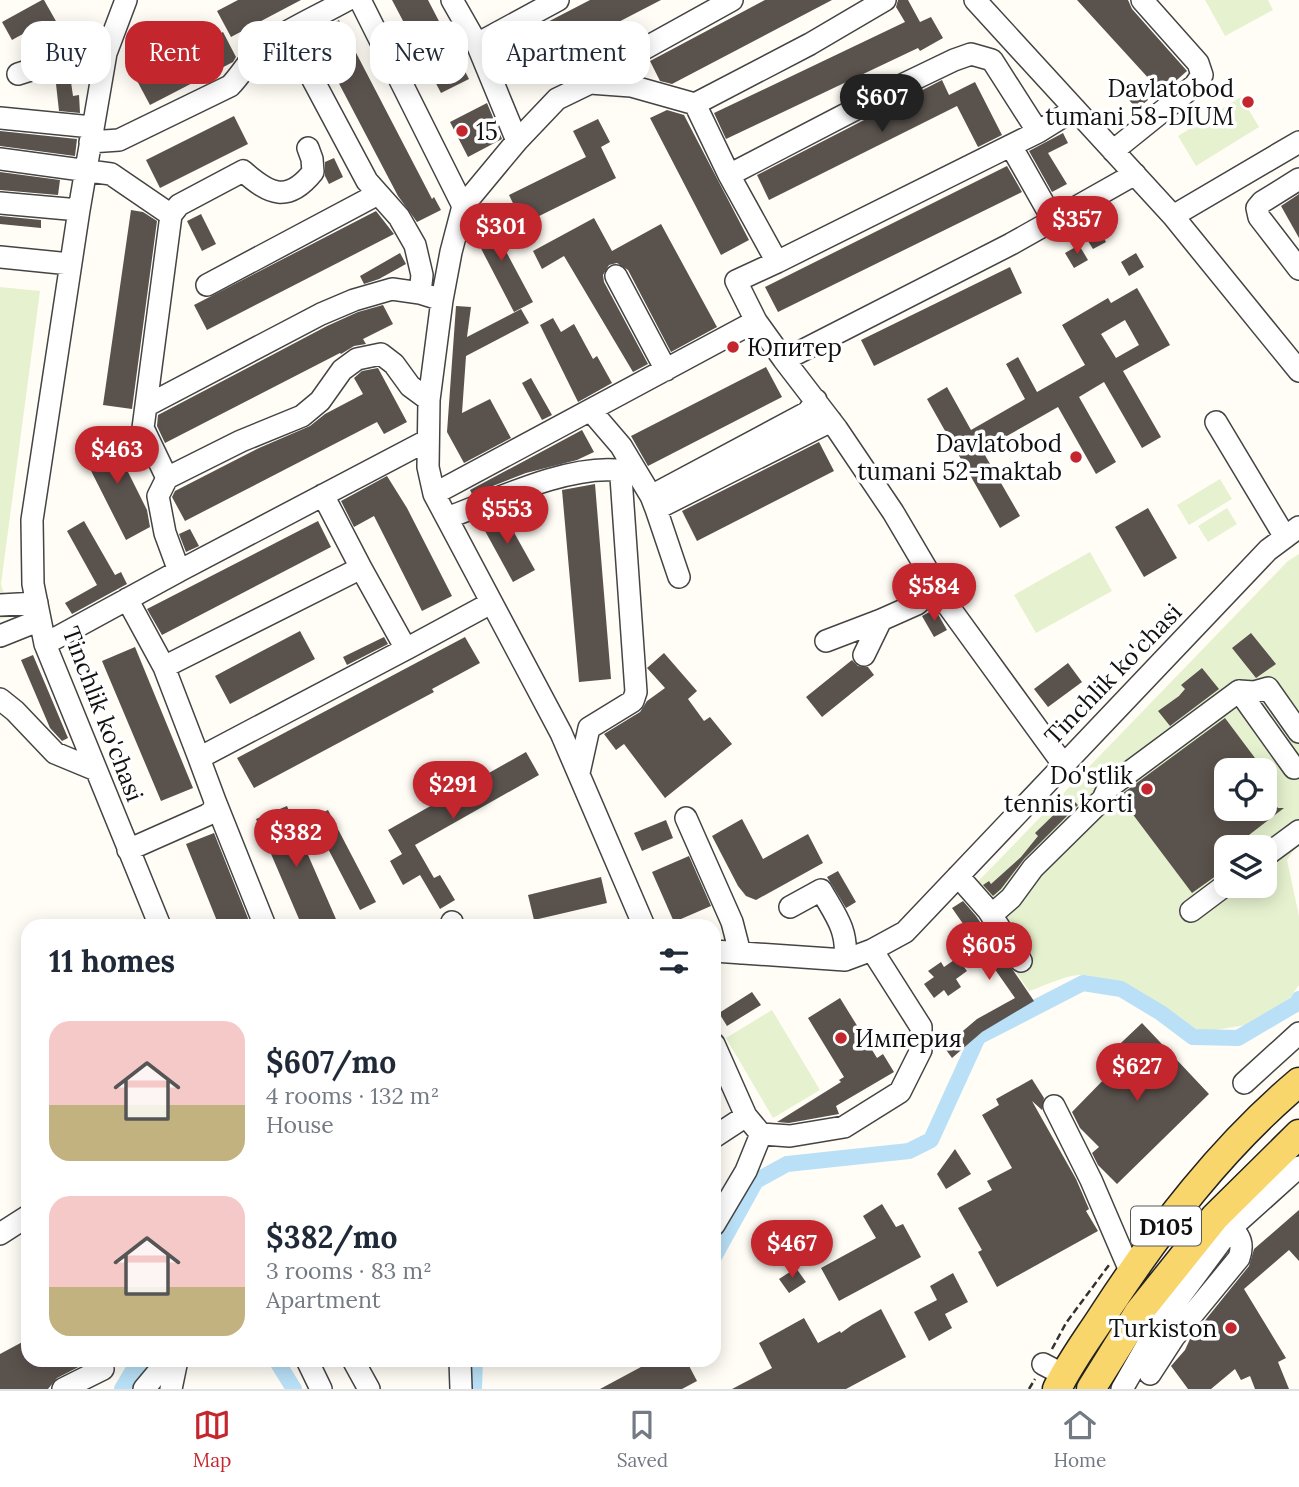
<!DOCTYPE html>
<html lang="en">
<head>
<meta charset="utf-8">
<style>
  :root { --surface:#fff; --page:#f6f6f7; --text:#1f2937; --muted:#747a83; --line:#e0e1e3; --accent:#c4262e }
  body { margin:0; font-family:Lora,serif; background:var(--page); color:var(--text); height:100vh; display:flex; flex-direction:column; font-size:26px; white-space:nowrap }
  * { box-sizing:border-box; margin:0 }
  p { font-size:23px; color:var(--muted) }
  .icon { flex:none; width:38px; height:38px; fill:none; stroke:currentColor; stroke-width:2; stroke-linecap:round; stroke-linejoin:round }
  .map { position:relative; flex:1; overflow:hidden }
  .panel { position:absolute; left:21px; top:919px; width:700px; height:448px; display:flex; flex-direction:column; background:var(--surface); border-radius:21px; box-shadow:0 4px 18px #0003 }
  .panel>* { flex:none }
  .hud { position:absolute; left:21px; top:21px; width:700px; height:63px; display:flex; gap:14px }
  .controls { position:absolute; left:1214px; top:758px; display:grid; gap:14px }
  .controls a { display:grid; place-items:center; width:63px; height:63px; border-radius:14px; background:var(--surface); box-shadow:0 4px 18px #0003; font-size:35px }
  .price { position:absolute; translate:-50% -60px; padding:0 16px; border-radius:24px; background:var(--accent); color:#fff; font-size:23px; line-height:46px; filter:drop-shadow(0 2px 4px #0008) }
  .price::after { content:''; position:absolute; left:50%; top:42px; width:21px; height:16px; margin-left:-10px; background:inherit; clip-path:polygon(0 0,100% 0,50% 100%) }
  .price.current { background:#222; color:#fff }
  ul { padding:0; list-style:none }
  li { display:flex; align-items:center; gap:21px; height:175px; padding:0 28px }
  li span { display:grid; place-items:center; flex:none; width:196px; height:140px; border-radius:21px; color:#555 }
  li>.icon { margin-inline-start:auto }
  span .icon { width:84px; height:84px; fill:#fffc; stroke-width:1 }
  li b { font-size:30px }
  h2 { display:flex; justify-content:space-between; align-items:center; height:84px; padding:0 28px; font-size:30px }
  .tag { padding:0 24px; border-radius:21px; background:var(--surface); box-shadow:0 4px 18px #0003; font-size:24px; line-height:63px }
  .tag.current { background:var(--accent); color:#fff }
  .dock { display:flex; justify-content:space-around; align-items:center; height:98px; border-top:2px solid var(--line); background:var(--surface); font-size:19px; color:var(--muted) }
  .dock a { display:grid; justify-items:center; gap:4px }
  .dock .current { color:var(--accent) }
  .map>svg:first-child { display:block }
</style>
</head>
<body>
<div class="map">
<svg width="1299" height="1389" viewBox="0 0 1299 1389">
  <rect width="100%" height="100%" fill="#fffdf5"/>
  <path fill="#e6f2cf" fill-rule="evenodd" d="M 1205,0 L 1268,0 L 1273,10 L 1225,36 Z
    M 1241,97 L 1259,127 L 1196,166 L 1178,136 Z
    M 0,287 L 40,291 L 1,584 L 11,617 L 0,619 Z
    M 1220,479 L 1232,499 L 1189,525 L 1177,505 Z
    M 1227,508 L 1237,524 L 1208,542 L 1198,526 Z
    M 1090,552 L 1112,591 L 1036,633 L 1014,595 Z
    M 1299,554 L 1299,843 L 1287,860 L 1299,916 L 1299,985 L 1289,999 L 1252,1024 L 1197,1033 C 1166,1010 1122,977 1081,975 C 1066,975 1044,986 1029,991 L 964,896 L 1288,561 ZM 1227,770 L 1265,770 L 1265,808 L 1227,808 ZM 1227,847 L 1265,847 L 1265,886 L 1227,886 Z
    M 772,1010 L 820,1090 L 773,1118 L 726,1038 Z"/>
  <g fill="none" stroke-linecap="round" stroke-linejoin="round">
    <path stroke="#b9e0f7" stroke-width="16" d="M 714,1257 L 756,1181 L 787,1164 L 909,1151 L 931,1140 L 978,1037 L 1083,983 L 1121,989 L 1161,1013 L 1193,1037 L 1238,1038 L 1296,1004 L 1299,999
      M 276,1360 L 294,1389
      M 122,1389 L 132,1372 L 145,1360
      M 474,1389 L 475,1360"/>
  </g>
  <path fill="#5a524d" fill-rule="evenodd" d="M 42,0 L 44,0 L 61,30 L 36,43 L 30,30 L 12,40 L 2,22 Z
    M 238,0 L 301,0 L 231,37 L 217,11 Z
    M 392,0 L 428,0 L 469,79 L 441,93 Z
    M 590,0 L 661,0 L 520,73 L 505,44 Z
    M 765,0 L 832,0 L 672,84 L 660,81 L 650,61 Z
    M 898,0 L 908,0 L 920,22 L 931,17 L 943,38 L 920,51 L 918,48 L 726,139 L 714,113 L 905,22 L 896,7 Z
    M 1077,0 L 1128,0 L 1132,9 L 1187,71 L 1162,93 L 1159,91 L 1137,109 L 1129,100 L 1151,81 Z
    M 339,20 L 432,199 L 434,197 L 441,210 L 417,222 L 398,196 L 313,34 Z
    M 223,32 L 236,57 L 233,62 L 150,105 L 135,77 Z
    M 942,80 L 949,95 L 975,82 L 1002,135 L 978,147 L 957,106 L 769,200 L 757,175 Z
    M 71,82 L 73,96 L 79,95 L 80,113 L 59,111 L 56,84 Z
    M 487,103 L 502,139 L 468,157 L 450,122 Z
    M 667,110 L 684,115 L 749,240 L 721,255 L 650,118 Z
    M 234,116 L 248,144 L 160,188 L 146,160 Z
    M 598,119 L 610,142 L 601,147 L 616,178 L 523,224 L 509,195 L 586,157 L 573,131 Z
    M 0,131 L 77,139 L 75,156 L 0,146 Z
    M 1063,133 L 1068,143 L 1048,153 L 1067,184 L 1052,192 L 1029,151 Z
    M 334,158 L 343,177 L 329,184 L 325,176 L 325,162 Z
    M 1007,166 L 1022,192 L 778,312 L 765,287 Z
    M 0,172 L 60,180 L 58,195 L 0,190 Z
    M 1299,194 L 1299,238 L 1281,206 Z
    M 131,210 L 143,212 L 157,221 L 132,409 L 103,405 Z
    M 376,211 L 394,234 L 207,330 L 194,305 Z
    M 485,212 L 533,302 L 514,312 L 474,235 L 477,234 L 472,225 L 473,219 Z
    M 201,214 L 216,244 L 202,251 L 187,221 Z
    M 1090,214 L 1106,242 L 1093,249 L 1076,222 Z
    M 0,216 L 41,220 L 41,228 L 0,224 Z
    M 594,218 L 612,251 L 661,224 L 717,327 L 671,352 L 628,270 L 617,263 L 609,265 L 603,275 L 604,282 L 648,364 L 633,372 L 564,256 L 542,269 L 533,251 Z
    M 1079,245 L 1088,260 L 1074,268 L 1065,253 Z
    M 400,253 L 406,264 L 379,279 L 364,284 L 360,276 Z
    M 1136,253 L 1144,267 L 1129,276 L 1121,262 Z
    M 1010,267 L 1022,293 L 874,366 L 861,340 Z
    M 1137,288 L 1170,345 L 1123,371 L 1161,437 L 1142,448 L 1104,382 L 1079,397 L 1116,462 L 1096,474 L 1058,407 L 982,450 L 1020,516 L 1000,528 L 927,399 L 947,387 L 971,430 L 1025,399 L 1006,364 L 1018,357 L 1037,392 L 1085,365 L 1062,325 L 1108,298 L 1111,303 ZM 1125,320 L 1139,345 L 1116,358 L 1101,334 Z
    M 383,305 L 393,324 L 363,339 L 366,344 L 354,346 L 341,354 L 340,353 L 165,443 L 157,426 L 158,415 L 327,326 L 358,312 Z
    M 456,306 L 471,307 L 467,337 L 521,309 L 529,323 L 466,356 L 462,413 L 490,399 L 511,438 L 464,463 L 447,432 Z
    M 553,318 L 561,332 L 574,324 L 593,359 L 597,356 L 612,383 L 578,402 L 540,325 Z
    M 766,367 L 782,397 L 648,466 L 631,436 Z
    M 378,368 L 407,422 L 384,434 L 377,422 L 185,521 L 172,497 L 175,491 L 259,448 L 310,426 L 325,414 L 363,394 L 354,378 L 362,371 Z
    M 531,378 L 552,415 L 542,420 L 522,383 Z
    M 582,430 L 594,452 L 577,460 L 526,473 L 472,494 L 470,490 Z
    M 109,434 L 147,510 L 150,527 L 126,540 L 80,449 Z
    M 819,442 L 834,471 L 697,541 L 682,511 Z
    M 387,476 L 407,508 L 452,596 L 422,611 L 374,516 L 354,527 L 341,501 Z
    M 595,484 L 611,679 L 579,682 L 562,490 Z
    M 1148,508 L 1177,558 L 1144,577 L 1115,527 Z
    M 502,511 L 535,570 L 513,582 L 479,520 Z
    M 84,521 L 115,575 L 121,572 L 127,584 L 72,614 L 65,603 L 97,585 L 67,531 Z
    M 318,521 L 331,547 L 162,635 L 147,609 Z
    M 190,529 L 199,546 L 186,552 L 179,534 Z
    M 935,609 L 947,630 L 934,637 L 922,616 Z
    M 300,631 L 315,659 L 230,704 L 215,676 Z
    M 1251,633 L 1276,664 L 1256,678 L 1232,648 Z
    M 384,637 L 388,644 L 347,665 L 343,657 Z
    M 465,637 L 480,663 L 432,689 L 434,692 L 254,788 L 237,758 Z
    M 135,647 L 193,788 L 161,801 L 102,661 Z
    M 664,653 L 697,691 L 688,699 L 704,721 L 710,717 L 732,744 L 665,798 L 624,744 L 616,750 L 604,734 L 640,712 L 647,701 L 665,688 L 647,668 Z
    M 33,655 L 68,738 L 62,741 L 50,728 L 21,660 Z
    M 852,660 L 858,666 L 868,667 L 874,675 L 822,717 L 806,697 Z
    M 1068,663 L 1082,682 L 1048,707 L 1034,689 Z
    M 1202,668 L 1219,689 L 1170,726 L 1158,711 L 1179,696 L 1185,689 L 1181,685 Z
    M 1225,718 L 1264,770 L 1227,770 L 1227,808 L 1265,808 L 1265,792 L 1278,808 L 1284,808 L 1249,835 L 1257,845 L 1256,847 L 1227,847 L 1227,868 L 1192,893 L 1119,796 Z
    M 526,752 L 539,775 L 415,845 L 434,878 L 440,875 L 455,900 L 440,909 L 420,875 L 403,885 L 390,861 L 402,854 L 388,830 Z
    M 1071,798 L 1078,805 L 1024,859 L 1001,889 L 993,896 L 983,885 L 989,881 L 991,884 L 1021,857 L 1038,836 L 1035,833 Z
    M 287,806 L 298,832 L 339,926 L 302,926 L 256,819 Z
    M 328,810 L 376,902 L 360,910 L 312,818 Z
    M 742,819 L 763,859 L 808,834 L 823,863 L 756,900 L 746,896 L 738,886 L 712,836 Z
    M 666,820 L 673,838 L 642,851 L 634,833 Z
    M 214,833 L 251,926 L 219,926 L 186,844 Z
    M 689,856 L 711,906 L 674,922 L 652,872 Z
    M 838,871 L 856,902 L 846,908 L 827,877 Z
    M 601,877 L 607,903 L 534,920 L 528,895 Z
    M 963,901 L 976,916 L 1034,1001 L 982,1032 L 952,1058 L 944,1047 L 977,1019 L 1015,998 L 952,908 Z
    M 957,958 L 967,971 L 956,979 L 961,987 L 948,996 L 944,990 L 934,998 L 924,984 L 934,977 L 928,971 L 941,962 L 944,967 Z
    M 752,992 L 761,1005 L 727,1026 L 719,1013 Z
    M 840,998 L 877,1058 L 883,1054 L 894,1072 L 836,1106 L 839,1114 L 789,1123 L 777,1122 L 841,1082 L 839,1080 L 844,1077 L 808,1018 Z
    M 1142,1023 L 1209,1094 L 1117,1184 L 1098,1165 L 1092,1153 L 1099,1147 L 1080,1128 L 1072,1112 L 1114,1069 L 1104,1059 Z
    M 1032,1079 L 1044,1098 L 1042,1110 L 1032,1101 L 1076,1179 L 1089,1209 L 1086,1211 L 1098,1231 L 997,1287 L 978,1252 L 982,1250 L 958,1208 L 992,1190 L 987,1181 L 1012,1168 L 982,1115 L 999,1105 L 996,1099 Z
    M 955,1149 L 971,1174 L 946,1189 L 937,1174 Z
    M 882,1204 L 896,1227 L 903,1224 L 921,1257 L 839,1301 L 821,1268 L 876,1238 L 863,1216 Z
    M 1299,1210 L 1299,1261 L 1289,1250 L 1244,1289 L 1286,1358 L 1278,1362 L 1289,1389 L 1255,1389 L 1250,1376 L 1241,1380 L 1235,1369 L 1211,1389 L 1188,1389 L 1171,1366 L 1185,1350 L 1190,1339 L 1249,1266 L 1254,1249 Z
    M 796,1268 L 806,1282 L 789,1293 L 779,1279 Z
    M 953,1273 L 968,1302 L 945,1314 L 952,1328 L 929,1341 L 914,1312 L 937,1300 L 930,1286 Z
    M 881,1309 L 906,1357 L 846,1389 L 732,1389 L 772,1368 L 759,1343 L 804,1318 L 818,1343 L 840,1331 L 841,1333 L 852,1325 Z
    M 28,1339 L 28,1360 L 92,1360 L 57,1378 L 48,1389 L 0,1389 L 0,1354 Z
    M 654,1360 L 686,1360 L 697,1381 L 682,1389 L 600,1389 Z"/>
  <g fill="none" stroke-linecap="round" stroke-linejoin="round">
    <g stroke="#444" stroke-width="24">
      <path id="minor" d="M 126,0 L 106,53 L 79,210 L 32,520 L 33,584 L 45,644 L 160,926
        M 360,0 L 463,206
        M 452,0 L 477,44
        M 975,0 L 1173,216 L 1299,371
        M 288,33 L 367,181 L 399,217 L 415,245 L 422,275 L 420,293
        M 18,74 L 65,59 L 83,66 L 103,65
        M 590,83 L 613,66 L 732,0
        M 695,104 L 810,44 L 885,0
        M 0,118 L 92,127
        M 517,141 L 477,44 L 558,0
        M 90,142 L 119,140 L 230,86 C 243,73 252,54 265,45 C 291,28 320,15 347,0
        M 1011,146 L 1053,220
        M 1113,151 L 1195,85 L 1202,75 L 1198,63 L 1142,0
        M 0,159 L 111,174 L 171,215 L 143,428 L 167,478
        M 1299,179 L 1262,202 L 1257,208 L 1259,217 L 1299,269
        M 0,203 L 79,210
        M 171,215 L 179,205 L 243,171 C 270,195 288,203 313,172 L 312,159 L 308,148
        M 1173,216 L 1299,142
        M 0,257 L 70,264
        M 777,262 L 1038,132
        M 616,276 L 666,370
        M 207,285 L 378,194
        M 756,321 L 736,281 L 777,262 L 729,175 L 902,85 L 954,60 L 971,54 L 992,60 L 1038,132 L 1075,109
        M 816,400 L 808,412 L 651,496 L 656,509 L 831,421
        M 146,406 L 321,314 L 354,300 L 392,289 L 420,293 L 442,300
        M 591,411 L 621,446 L 651,496
        M 1216,422 L 1285,537
        M 434,494 L 756,321 L 784,360
        M 323,495 L 361,568
        M 656,509 L 679,577
        M 447,518 C 496,500 564,466 616,470 L 621,477 L 636,692 L 633,701 L 589,728 L 579,773
        M 179,571 L 428,440
        M 127,599 L 164,667 L 199,758
        M 0,605 L 37,603
        M 0,636 L 40,620
        M 826,641 L 881,620 L 917,604 L 937,585
        M 45,644 L 179,571 L 165,533 L 158,496 L 167,478 L 241,441 L 302,416 L 320,401 L 342,370 L 357,359 L 381,354 L 394,364 L 410,386 L 429,400
        M 864,655 L 881,620
        M 164,667 L 361,568 L 406,649 L 491,603
        M 1239,691 L 1294,768
        M 0,699 L 15,711 L 55,753 L 96,770
        M 1063,764 L 949,607 L 893,512 L 837,429 L 784,360 L 1011,244 L 1135,174
        M 215,801 L 265,926
        M 686,818 L 732,922 L 740,953
        M 128,850 L 207,815 L 214,810 L 215,801 L 199,758 L 406,649
        M 1265,856 L 1299,831
        M 958,876 L 988,910 L 996,911 L 1011,898 L 1033,868 L 1103,799 L 1108,788 L 1239,691 L 1254,692 L 1268,688 L 1299,732
        M 790,907 L 821,890 C 836,916 848,930 845,960
        M 988,910 L 1021,961
        M 1191,911 L 1227,884
        M 452,922 L 453,926
        M 644,926 L 561,733 L 434,494 L 428,467 L 429,400 L 442,300 L 451,252 L 463,206 L 517,141 L 557,99 L 590,83 L 631,86 L 695,104 L 729,175
        M 714,951 L 845,960 L 872,950 L 905,932 L 1268,550 L 1299,527
        M 714,1044 L 746,1116 L 761,1134 L 790,1136 L 844,1127 L 900,1092 L 921,1050 L 921,1027 L 872,950
        M 1244,1083 L 1299,1033
        M 1054,1106 L 1091,1180 L 1131,1273
        M 714,1137 L 746,1116
        M 714,1225 L 746,1171 L 761,1134
        M 0,1234 L 28,1216
        M 307,1360 L 321,1389
        M 353,1360 L 369,1389
        M 460,1360 L 461,1389
        M 1043,1364 L 1064,1375
        M 1150,1374 L 1174,1337 L 1239,1258 C 1246,1238 1235,1231 1220,1220
        M 63,1389 L 103,1369
        M 144,1389 L 164,1365 L 177,1361
        M 171,1389 L 177,1360
        M 1122,1389 L 1158,1326 L 1231,1228 L 1299,1167"/>
    </g>
    <g stroke="#222" stroke-width="31">
      <path id="major" d="M 1057,1389 C 1070,1362 1089,1337 1105,1312 C 1160,1228 1222,1147 1299,1082
        M 1091,1389 L 1139,1312 L 1215,1217 L 1299,1134"/>
    </g>
    <path stroke="#333" stroke-width="2.5" stroke-dasharray="7 3.5" stroke-linecap="butt" d="M 1052,1349 L 1066,1323 L 1109,1265
      M 1029,1389 L 1035,1379"/>
    <use href="#minor" stroke="#fff" stroke-width="21"/>
    <use href="#major" stroke="#f9d66b" stroke-width="28"/>
  </g>
  <g fill="#c4262e" stroke="#fff" stroke-width="2.5">
    <circle cx="1248" cy="102" r="7"/>
    <circle cx="462" cy="131" r="7"/>
    <circle cx="733" cy="347" r="7"/>
    <circle cx="1076" cy="457" r="7"/>
    <circle cx="1147" cy="789" r="7"/>
    <circle cx="841" cy="1038" r="7"/>
    <circle cx="1231" cy="1328" r="7"/>
  </g>
  <g text-anchor="middle" dominant-baseline="central" stroke-width="7" stroke-linejoin="round" paint-order="stroke">
    <rect fill="#fff" stroke="#585858" stroke-width="2" x="1131" y="1206.5" width="70" height="39" rx="5"/>
    <g font-size="23" font-weight="bold" fill="#111">
      <text x="1166" y="1226">D105</text>
    </g>
    <g font-size="24" fill="#111" stroke="#fff" text-anchor="end">
      <text x="1234" y="88">Davlatobod<tspan x="1234" dy="28">tumani 58-DIUM</tspan></text>
      <text x="476" y="131" text-anchor="start">15</text>
      <text x="747" y="347" text-anchor="start">Юпитер</text>
      <text x="1062" y="443">Davlatobod<tspan x="1062" dy="28">tumani 52-maktab</tspan></text>
      <text x="1133" y="775">Do'stlik<tspan x="1133" dy="28">tennis korti</tspan></text>
      <text x="855" y="1038" text-anchor="start">Империя</text>
      <text x="1217" y="1328">Turkiston</text>
    </g>
    <g font-size="24" fill="#111" stroke="#fff">
      <text transform="translate(1113 674) rotate(-46)">Tinchlik ko'chasi</text>
      <text transform="translate(103 714) rotate(69)">Tinchlik ko'chasi</text>
    </g>
  </g>
</svg>
<div class="controls">
<a><svg class="icon" aria-label="locate" viewBox="0 0 24 24"><circle cx="12" cy="12" r="6"/><path d="M12 2v4M12 18v4M2 12h4M18 12h4"/></svg></a>
<a><svg class="icon" aria-label="layers" viewBox="0 0 24 24"><path d="M12 4l9 5-9 5-9-5zM3 14l9 5 9-5"/></svg></a>
</div>
<b class="price current" style="left:882px;top:134px">$607</b>
<b class="price" style="left:1077px;top:256px">$357</b>
<b class="price" style="left:501px;top:263px">$301</b>
<b class="price" style="left:117px;top:486px">$463</b>
<b class="price" style="left:507px;top:546px">$553</b>
<b class="price" style="left:934px;top:623px">$584</b>
<b class="price" style="left:453px;top:821px">$291</b>
<b class="price" style="left:296px;top:869px">$382</b>
<b class="price" style="left:989px;top:982px">$605</b>
<b class="price" style="left:1137px;top:1103px">$627</b>
<b class="price" style="left:792px;top:1280px">$467</b>
<div class="hud">
<a class="tag">Buy</a>
<a class="tag current">Rent</a>
<a class="tag">Filters</a>
<a class="tag">New</a>
<a class="tag">Apartment</a>
</div>
<section class="panel">
<h2>11 homes<svg class="icon" aria-label="filters" viewBox="0 0 24 24"><path d="M4 7h16M4 17h16"/><circle cx="9" cy="7" r="2"/><circle cx="15" cy="17" r="2"/></svg></h2>
<ul>
<li><span style="background:linear-gradient(#f6c9c9 60%,#c2b280 0)"><svg class="icon" aria-label="home" viewBox="0 0 24 24"><path d="M3 11l9-7 9 7M6 9v11h12V9"/></svg></span><div><b>$607/mo</b><p>4 rooms · 132 m²</p><p>House</p></div></li>
<li><span style="background:linear-gradient(#f6c9c9 65%,#c2b280 0)"><svg class="icon" aria-label="home" viewBox="0 0 24 24"><path d="M3 11l9-7 9 7M6 9v11h12V9"/></svg></span><div><b>$382/mo</b><p>3 rooms · 83 m²</p><p>Apartment</p></div></li>
</ul>
</section>
</div>
<nav class="dock">
<a class="current"><svg class="icon" aria-label="map" viewBox="0 0 24 24"><path d="M3 6l6-2 6 2 6-2v14l-6 2-6-2-6 2zM9 4v14M15 6v14"/></svg>Map</a>
<a><svg class="icon" aria-label="saved" viewBox="0 0 24 24"><path d="M7 4h10v16l-5-4-5 4z"/></svg>Saved</a>
<a><svg class="icon" aria-label="home" viewBox="0 0 24 24"><path d="M3 11l9-7 9 7M6 9v11h12V9"/></svg>Home</a>
</nav>
</body>
</html>
